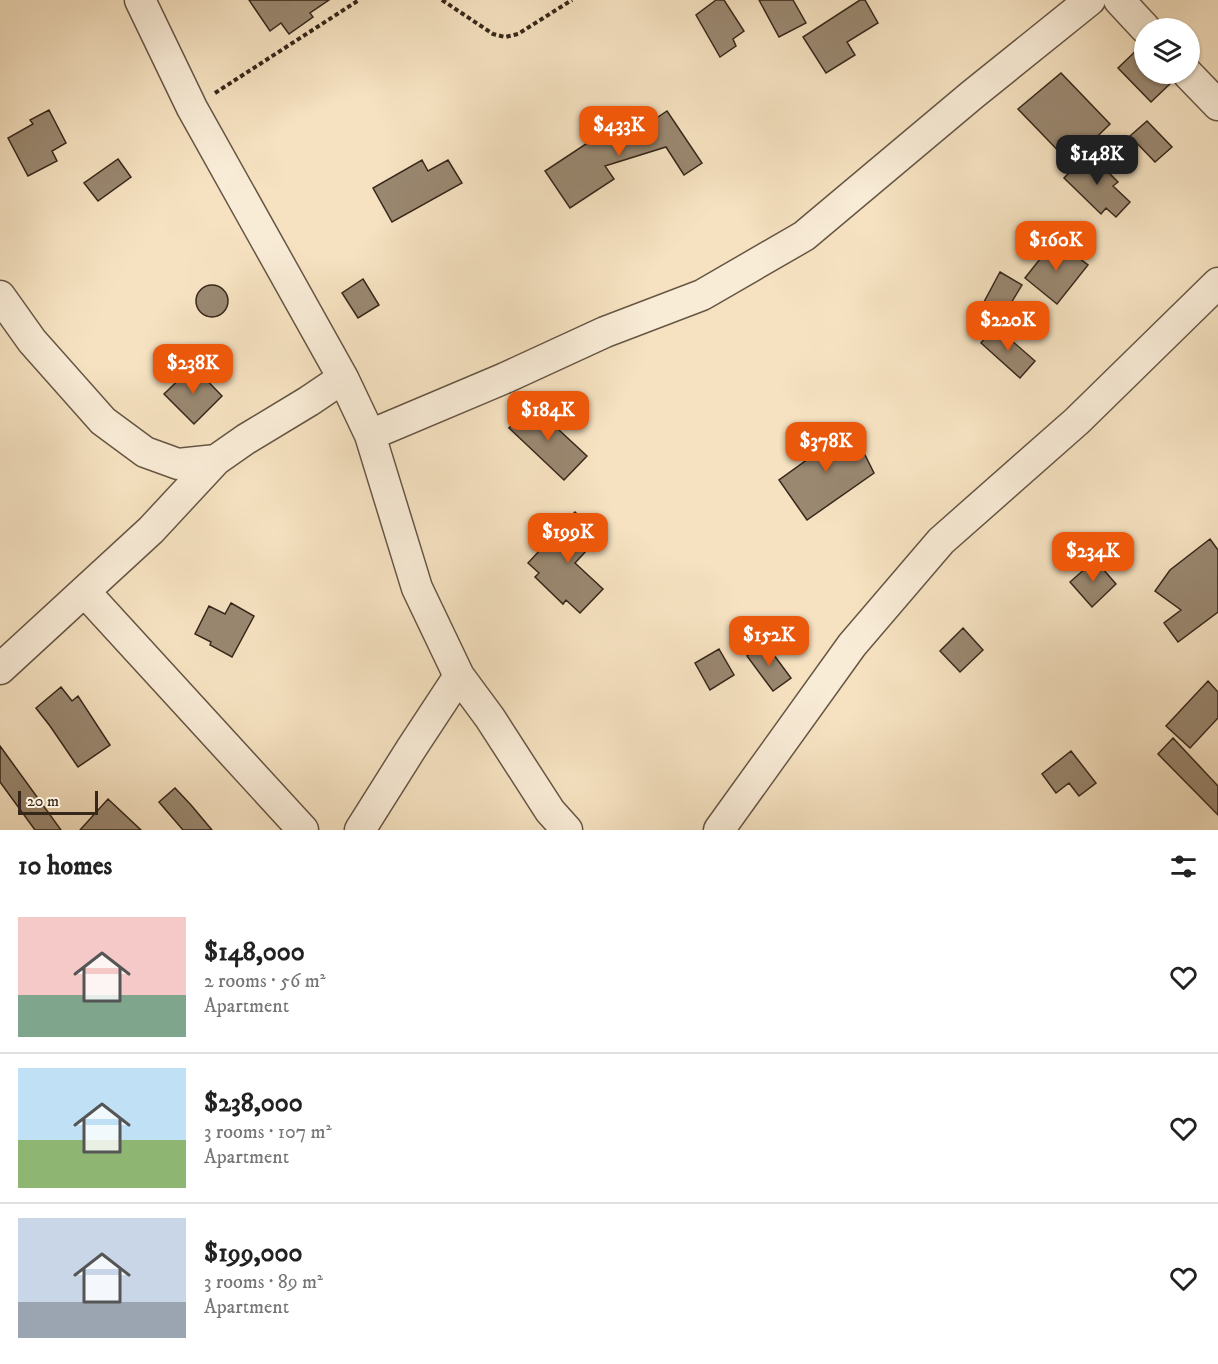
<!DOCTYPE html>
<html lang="en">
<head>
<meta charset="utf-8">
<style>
  :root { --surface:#fff; --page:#f2f2f2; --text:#222; --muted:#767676; --line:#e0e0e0; --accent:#ea580c }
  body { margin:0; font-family:"IM FELL DW Pica",serif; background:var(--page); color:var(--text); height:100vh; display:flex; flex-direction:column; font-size:22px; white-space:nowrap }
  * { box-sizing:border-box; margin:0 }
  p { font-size:20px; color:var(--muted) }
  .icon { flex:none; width:33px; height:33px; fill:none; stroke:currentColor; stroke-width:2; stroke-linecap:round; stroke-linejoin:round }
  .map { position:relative; height:830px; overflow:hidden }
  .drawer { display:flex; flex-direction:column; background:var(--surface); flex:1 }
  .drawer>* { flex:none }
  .tools { position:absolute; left:1134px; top:18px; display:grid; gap:12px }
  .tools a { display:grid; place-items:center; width:66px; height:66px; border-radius:50%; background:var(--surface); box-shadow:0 2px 4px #0004; font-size:30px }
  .scale { position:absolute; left:18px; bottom:15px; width:80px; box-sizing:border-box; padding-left:6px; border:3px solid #36271a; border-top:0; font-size:16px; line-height:21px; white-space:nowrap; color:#36271a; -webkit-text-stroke:4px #f9ecd7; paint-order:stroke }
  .price { position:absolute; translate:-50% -51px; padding:0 14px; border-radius:12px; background:var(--accent); color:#fff; font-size:20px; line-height:39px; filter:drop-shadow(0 2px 3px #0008) }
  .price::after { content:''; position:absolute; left:50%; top:36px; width:18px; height:14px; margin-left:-9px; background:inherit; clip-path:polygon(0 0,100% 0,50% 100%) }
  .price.on { background:#222; color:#fff }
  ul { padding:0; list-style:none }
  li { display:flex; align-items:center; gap:18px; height:150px; padding:0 18px }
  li+li { border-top:2px solid var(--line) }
  li span { display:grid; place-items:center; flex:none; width:168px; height:120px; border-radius:0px; color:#555 }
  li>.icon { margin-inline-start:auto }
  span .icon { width:72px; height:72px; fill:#fffc; stroke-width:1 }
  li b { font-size:26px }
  h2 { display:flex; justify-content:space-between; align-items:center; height:72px; padding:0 18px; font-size:26px }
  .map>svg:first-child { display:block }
</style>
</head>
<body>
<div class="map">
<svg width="1218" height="830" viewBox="0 0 1218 830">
  <rect width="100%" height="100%" fill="#f6e2c1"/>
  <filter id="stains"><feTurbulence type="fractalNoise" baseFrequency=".00333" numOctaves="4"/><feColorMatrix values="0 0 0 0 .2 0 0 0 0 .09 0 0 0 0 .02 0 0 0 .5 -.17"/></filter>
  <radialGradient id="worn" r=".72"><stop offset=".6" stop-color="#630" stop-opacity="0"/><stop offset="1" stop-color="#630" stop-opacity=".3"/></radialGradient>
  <path fill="#9a8871" stroke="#36271a" stroke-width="1.5" d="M 249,0 L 329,0 L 310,13 L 313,17 L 289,34 L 281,23 L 270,31 Z
    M 716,0 L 724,0 L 744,31 L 733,39 L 736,46 L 720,57 L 696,15 Z
    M 759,0 L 793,0 L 806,23 L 779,37 Z
    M 860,0 L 865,0 L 878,23 L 847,42 L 855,55 L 826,73 L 803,37 Z
    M 1142,45 L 1144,45 L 1144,74 L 1171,74 L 1173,81 L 1151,102 L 1118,68 Z
    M 1061,73 L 1110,124 L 1070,163 L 1018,109 Z
    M 49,110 L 66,143 L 52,151 L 57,161 L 28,176 L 8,138 L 33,124 L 30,120 Z
    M 667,111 L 702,163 L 684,175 L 666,147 L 605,166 L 614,179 L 570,208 L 545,171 L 598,136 L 655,119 Z
    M 1147,121 L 1172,147 L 1155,162 L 1130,136 Z
    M 1089,153 L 1118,182 L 1113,186 L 1130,202 L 1116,217 L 1106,208 L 1101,214 L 1064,178 Z
    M 118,159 L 131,177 L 98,201 L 84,183 Z
    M 422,160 L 428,171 L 448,160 L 462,183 L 392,222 L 373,188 Z
    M 1055,240 L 1088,265 L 1057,304 L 1025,278 Z
    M 1000,272 L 1022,285 L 1005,313 L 984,302 Z
    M 363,279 L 379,305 L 358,318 L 342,293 Z
    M196 301a16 16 0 1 1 32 0a16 16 0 1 1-32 0Z
    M 995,326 L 1035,361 L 1020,378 L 981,343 Z
    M 193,366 L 222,396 L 194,424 L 164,394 Z
    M 531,404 L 587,456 L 564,480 L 509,428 Z
    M 827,428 L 844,446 L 857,439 L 874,473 L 807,520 L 779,480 L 808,459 L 801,447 Z
    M 575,512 L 600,536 L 575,563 L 603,589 L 580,613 L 566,600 L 563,604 L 535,577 L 539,573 L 528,563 L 560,529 L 559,528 Z
    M 1210,539 L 1218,550 L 1218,612 L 1178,642 L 1164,623 L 1181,610 L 1155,591 L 1170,570 Z
    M 1095,560 L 1116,584 L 1092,607 L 1070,582 Z
    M 231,603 L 254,616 L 232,657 L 210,645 L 211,642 L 195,634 L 209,606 L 225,614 Z
    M 963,628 L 983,650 L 960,672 L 940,651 Z
    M 765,643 L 791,678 L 773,691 L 747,656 Z
    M 719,649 L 734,675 L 710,690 L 695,663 Z
    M 1208,681 L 1218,692 L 1218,718 L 1190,748 L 1166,726 Z
    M 61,687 L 72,701 L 78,696 L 110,745 L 78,767 L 50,726 L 36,708 Z
    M 1173,738 L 1218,786 L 1218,815 L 1158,754 Z
    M 0,746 L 61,830 L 35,830 L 0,782 Z
    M 1071,751 L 1096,783 L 1079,796 L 1069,783 L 1056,793 L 1042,774 Z
    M 175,788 L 191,805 L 212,830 L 183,830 L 159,802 Z
    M 108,799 L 141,830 L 80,830 Z"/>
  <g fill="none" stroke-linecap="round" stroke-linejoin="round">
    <g stroke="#665644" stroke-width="33">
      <path id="street" d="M 140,0 L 192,108 L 343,378 L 370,435 L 417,588 L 459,676 L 490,718 L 550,811 L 567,830
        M 1119,0 L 1145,28
        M 1188,74 L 1218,105
        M 0,296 L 32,341 L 103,421 L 145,452 L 178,464 L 216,460
        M 370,435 L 505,378 L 605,332 L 702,295 L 804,236 L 972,95 L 1090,0
        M 85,592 L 303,830
        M 0,669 L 151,530 L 216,460 L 246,439 L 309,401 L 343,378
        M 360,830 L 411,749 L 459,676
        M 719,830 L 852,645 L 941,541 L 1077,421 L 1218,283"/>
    </g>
    <path stroke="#36271a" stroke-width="4" stroke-dasharray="4.5 3" stroke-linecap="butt" d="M 442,0 L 493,34 L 505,37 L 518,34 L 572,0
      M 215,93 L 359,0"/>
    <use href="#street" stroke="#f9ecd7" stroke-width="30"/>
  </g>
  <rect width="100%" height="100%" filter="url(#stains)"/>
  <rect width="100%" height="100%" fill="url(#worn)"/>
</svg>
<div class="tools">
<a><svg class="icon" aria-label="layers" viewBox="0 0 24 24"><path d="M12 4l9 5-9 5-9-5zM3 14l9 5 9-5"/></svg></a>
</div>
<div class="scale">20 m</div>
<b class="price" style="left:619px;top:157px">$433K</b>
<b class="price on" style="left:1097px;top:186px">$148K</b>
<b class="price" style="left:1056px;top:272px">$160K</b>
<b class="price" style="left:1008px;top:352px">$220K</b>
<b class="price" style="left:193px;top:395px">$238K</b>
<b class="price" style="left:548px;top:442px">$184K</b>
<b class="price" style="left:826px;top:473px">$378K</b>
<b class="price" style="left:568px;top:564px">$199K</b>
<b class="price" style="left:1093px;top:583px">$234K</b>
<b class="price" style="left:769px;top:667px">$152K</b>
</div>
<section class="drawer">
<h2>10 homes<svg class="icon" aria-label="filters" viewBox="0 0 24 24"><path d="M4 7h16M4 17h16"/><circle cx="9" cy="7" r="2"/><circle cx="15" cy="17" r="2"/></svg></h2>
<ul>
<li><span style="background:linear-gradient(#f6c9c9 65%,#7fa58c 0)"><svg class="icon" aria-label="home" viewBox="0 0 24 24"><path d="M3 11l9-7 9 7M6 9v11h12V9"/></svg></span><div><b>$148,000</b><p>2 rooms · 56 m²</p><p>Apartment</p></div><svg class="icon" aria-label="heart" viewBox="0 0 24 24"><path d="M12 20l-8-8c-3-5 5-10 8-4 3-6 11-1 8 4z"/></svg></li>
<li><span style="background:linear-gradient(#bfe0f5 60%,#8fb573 0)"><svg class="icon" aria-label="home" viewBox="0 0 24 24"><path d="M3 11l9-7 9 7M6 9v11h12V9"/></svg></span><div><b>$238,000</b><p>3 rooms · 107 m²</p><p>Apartment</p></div><svg class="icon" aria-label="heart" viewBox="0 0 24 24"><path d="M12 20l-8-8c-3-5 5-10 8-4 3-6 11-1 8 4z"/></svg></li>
<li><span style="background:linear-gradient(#c9d6e8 70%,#9aa5b1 0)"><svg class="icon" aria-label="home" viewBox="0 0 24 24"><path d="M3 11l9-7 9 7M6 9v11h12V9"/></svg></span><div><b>$199,000</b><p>3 rooms · 89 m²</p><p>Apartment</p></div><svg class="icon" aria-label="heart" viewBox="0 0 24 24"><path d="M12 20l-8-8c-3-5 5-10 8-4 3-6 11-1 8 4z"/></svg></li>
</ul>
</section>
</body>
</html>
